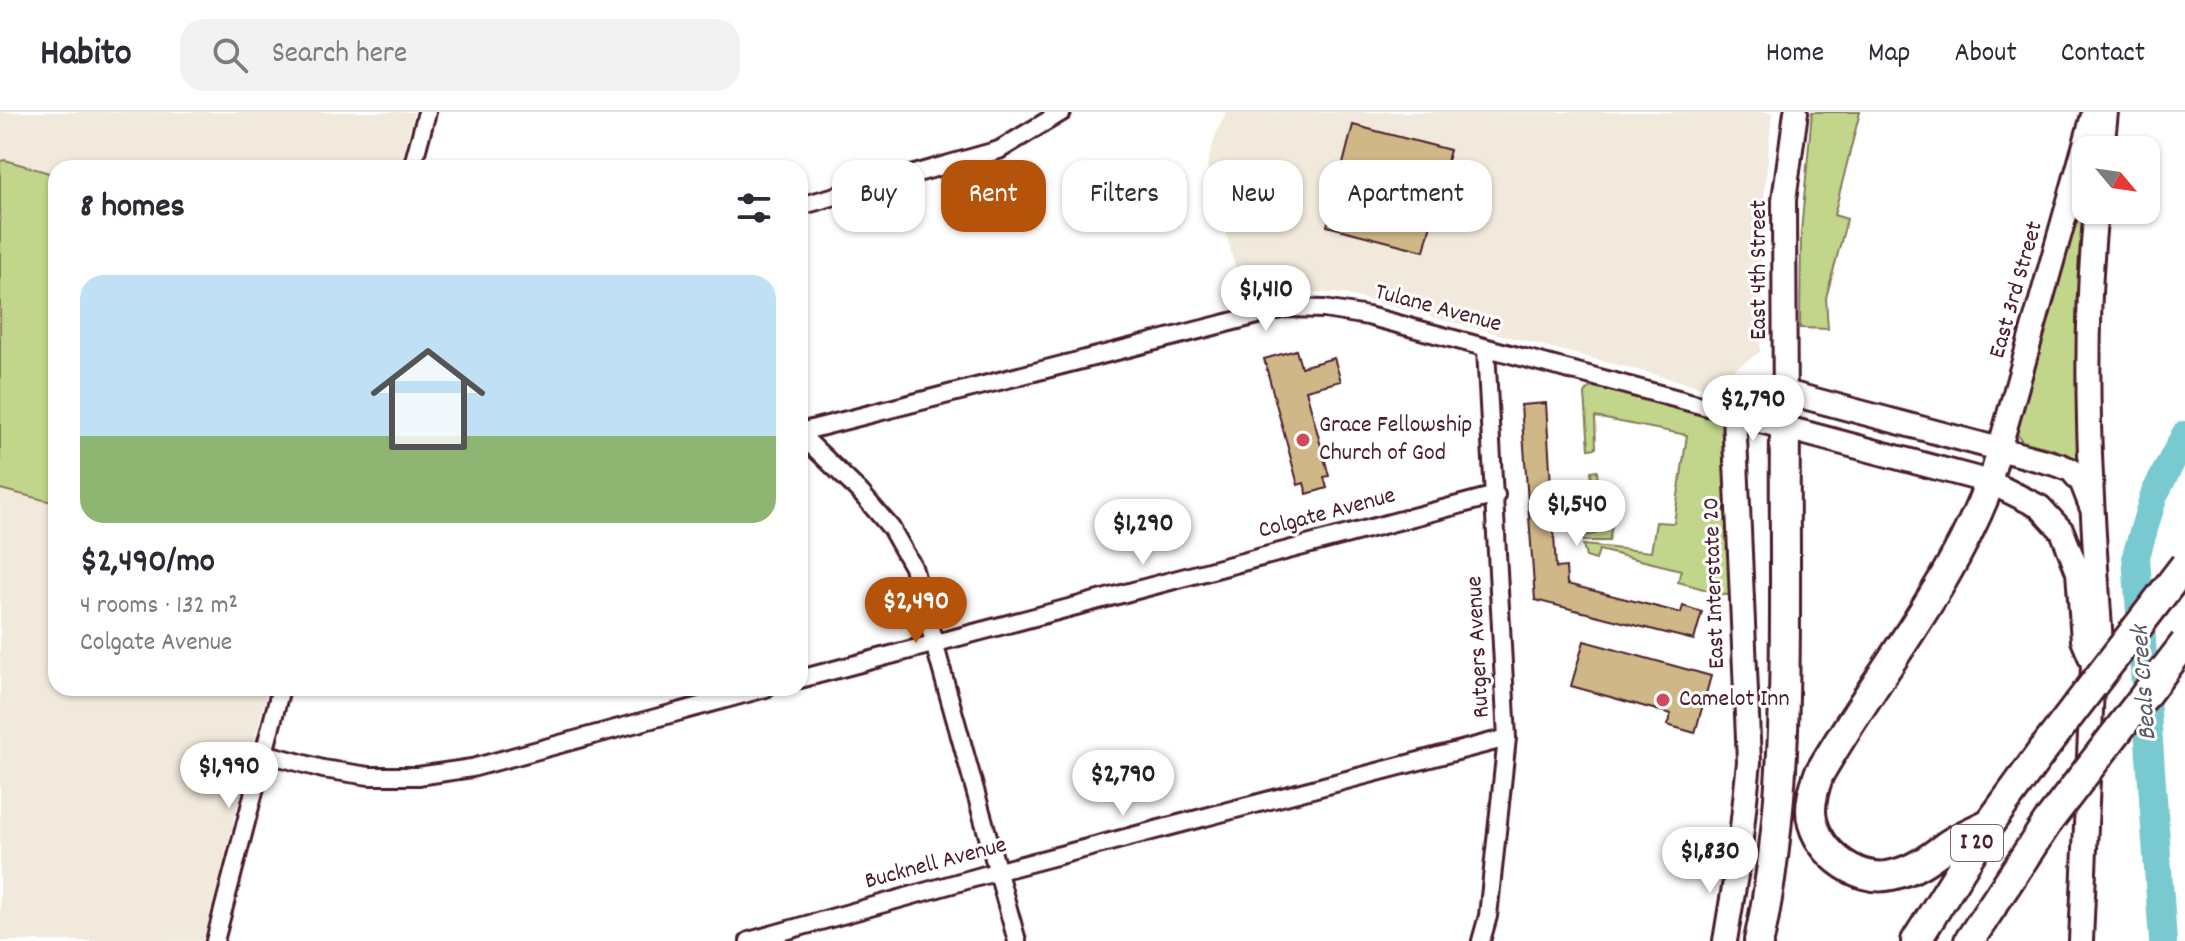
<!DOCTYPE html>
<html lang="en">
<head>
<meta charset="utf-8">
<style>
  :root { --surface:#fff; --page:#f2f2f3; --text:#2b2b33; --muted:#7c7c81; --line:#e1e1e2; --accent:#b45309 }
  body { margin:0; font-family:Dekko,sans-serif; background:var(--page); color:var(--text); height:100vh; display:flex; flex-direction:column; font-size:30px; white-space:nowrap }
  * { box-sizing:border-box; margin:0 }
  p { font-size:26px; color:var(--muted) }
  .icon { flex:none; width:44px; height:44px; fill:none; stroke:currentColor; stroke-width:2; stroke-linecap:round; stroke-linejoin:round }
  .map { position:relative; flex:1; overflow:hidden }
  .side { position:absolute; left:48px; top:48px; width:760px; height:536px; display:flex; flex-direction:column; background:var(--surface); border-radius:24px; box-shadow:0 2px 6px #0004 }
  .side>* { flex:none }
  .hud { position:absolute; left:832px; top:48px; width:760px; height:72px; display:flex; gap:16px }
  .needle { width:52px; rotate:119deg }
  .fabs { position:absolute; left:2072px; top:24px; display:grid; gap:16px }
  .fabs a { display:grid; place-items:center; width:88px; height:88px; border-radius:16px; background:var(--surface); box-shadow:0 2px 6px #0004; font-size:40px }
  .price { position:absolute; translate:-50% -68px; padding:0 18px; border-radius:28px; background:#fff; color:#222; font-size:26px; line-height:52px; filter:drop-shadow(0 2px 4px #0008) }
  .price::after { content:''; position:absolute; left:50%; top:48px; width:24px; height:18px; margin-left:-12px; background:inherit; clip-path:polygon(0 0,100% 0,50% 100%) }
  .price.current { background:var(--accent); color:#fff }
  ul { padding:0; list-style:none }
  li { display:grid; align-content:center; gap:16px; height:424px; padding:0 32px }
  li+li { border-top:2px solid var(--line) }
  li span { display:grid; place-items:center; height:248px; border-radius:24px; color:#555 }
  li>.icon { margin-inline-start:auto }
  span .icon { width:144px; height:144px; fill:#fffc; stroke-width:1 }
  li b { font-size:34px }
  h2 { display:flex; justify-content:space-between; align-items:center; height:96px; padding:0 32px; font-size:34px }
  .pill { padding:0 28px; border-radius:24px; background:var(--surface); box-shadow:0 2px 6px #0004; font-size:28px; line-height:72px }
  .pill.current { background:var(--accent); color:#fff }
  header { display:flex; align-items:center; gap:48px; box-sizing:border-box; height:112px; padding:0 40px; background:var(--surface); border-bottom:2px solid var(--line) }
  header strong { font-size:38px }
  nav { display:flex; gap:44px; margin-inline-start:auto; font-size:28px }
  .search { width:560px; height:72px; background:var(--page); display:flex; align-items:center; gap:20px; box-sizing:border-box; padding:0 28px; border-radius:24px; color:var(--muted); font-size:30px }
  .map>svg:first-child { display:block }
</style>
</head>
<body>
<header>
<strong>Habito</strong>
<div class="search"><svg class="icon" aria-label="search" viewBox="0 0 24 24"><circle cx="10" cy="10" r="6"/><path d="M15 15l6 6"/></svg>Search here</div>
<nav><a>Home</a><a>Map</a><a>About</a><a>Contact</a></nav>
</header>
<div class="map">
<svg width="2185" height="829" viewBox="0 0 2185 829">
  <rect width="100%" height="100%" fill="#fff"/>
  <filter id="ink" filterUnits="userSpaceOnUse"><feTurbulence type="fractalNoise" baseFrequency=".0125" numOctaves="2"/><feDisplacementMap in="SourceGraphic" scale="16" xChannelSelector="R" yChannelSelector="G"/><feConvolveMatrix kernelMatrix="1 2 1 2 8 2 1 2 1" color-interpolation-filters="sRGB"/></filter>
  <g filter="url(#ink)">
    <path fill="#f1e9db" d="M 0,0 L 414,0 L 400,56 L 56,56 L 56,576 L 268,576 L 203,829 L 0,829 Z
      M 1226,0 L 1772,0 L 1761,121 L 1760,240 L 1707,276 L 1344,182 L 1298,179 L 1244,187 L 1207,53 L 1216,22 Z"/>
    <path fill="#c2d68b" stroke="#867a5b" stroke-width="2" d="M 1812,0 L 1860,0 L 1834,103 L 1847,107 L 1826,186 L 1828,217 L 1800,216 L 1801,120 Z
      M 5,48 L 56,63 L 56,391 L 0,377 L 0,49 Z
      M 2086,70 L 2086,98 L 2083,354 L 2053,337 L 2022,329 L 2017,322 Z
      M 1596,275 L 1719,306 L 1725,311 L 1733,482 L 1726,483 L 1678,470 L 1681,458 L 1599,438 L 1596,448 L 1586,445 L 1583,433 L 1651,440 L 1656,410 L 1674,411 L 1687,323 L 1595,305 L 1596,336 L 1589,337 L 1585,282 L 1589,276 Z
      M 1597,358 L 1600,402 L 1614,403 L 1609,429 L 1583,429 L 1583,424 L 1595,422 L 1591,359 Z"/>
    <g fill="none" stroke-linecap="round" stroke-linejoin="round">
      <path stroke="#78c9d0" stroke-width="28" d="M 2163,829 L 2136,444 L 2154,383 L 2185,323"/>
    </g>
    <path fill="#cfb787" stroke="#4a1f2b" stroke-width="2" d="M 1353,13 L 1450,38 L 1424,139 L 1327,114 Z
      M 1296,238 L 1301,255 L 1334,246 L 1341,269 L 1306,278 L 1329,364 L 1324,365 L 1327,376 L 1307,382 L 1304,371 L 1298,373 L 1264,247 Z
      M 1546,291 L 1556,456 L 1566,455 L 1567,472 L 1681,501 L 1683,494 L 1702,500 L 1694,528 L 1535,488 L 1521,293 Z
      M 1584,529 L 1711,564 L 1695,621 L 1667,613 L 1671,602 L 1571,574 Z"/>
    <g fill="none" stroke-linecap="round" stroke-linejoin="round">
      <g stroke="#4a1f2b" stroke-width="22">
        <path id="street" d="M 412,56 L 427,0
          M 800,94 L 999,38 L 1062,0
          M 800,320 L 1285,196 L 1324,197 L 1368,204 L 1734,302
          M 800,322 L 860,380 L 891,416 L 913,455 L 1017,829
          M 800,567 L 1496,383
          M 264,641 L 323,657 L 369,664 L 418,664 L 472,656 L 766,576
          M 215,829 L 281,576
          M 749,829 L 999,759 L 1507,626
          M 1481,829 L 1488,804 L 1507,626 L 1486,237"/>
      </g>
      <g stroke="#4a1f2b" stroke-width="28">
        <path id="secondary" d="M 2102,38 L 2106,0
          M 1734,302 L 1990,370 L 2040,395 L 2062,419 L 2078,460 L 2083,528 L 2093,552
          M 1785,316 L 1784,88 L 1796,0
          M 1990,370 L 2094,0
          M 1725,829 L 1739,745 L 1749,650 L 1734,302 L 1738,289 L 1763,278 L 1785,280 L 2059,353 L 2071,358 L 2082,371 L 2092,397
          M 2081,829 L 2093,552 L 2101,531 C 2091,388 2081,241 2096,98"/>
      </g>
      <g stroke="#4a1f2b" stroke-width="34">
        <path id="highway" d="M 1990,370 C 1951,475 1875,565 1819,662 C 1815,673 1811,685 1811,698 C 1811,735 1855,772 1892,763 C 1914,758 1929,747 1946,734 C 1959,725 1976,718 1990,711
          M 1759,829 C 1794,665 1783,484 1785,316
          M 1916,829 L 1990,711 L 2043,638
          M 1969,829 L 2047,711"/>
      </g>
      <use href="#street" stroke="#fff" stroke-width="16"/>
      <use href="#secondary" stroke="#fff" stroke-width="22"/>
      <use href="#highway" stroke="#fff" stroke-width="28"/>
      <g stroke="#4a1f2b" stroke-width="34" stroke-linecap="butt">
        <path id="highway-bridge" d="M 2043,638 L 2185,453
          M 2047,711 L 2185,531"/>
      </g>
      <use href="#highway-bridge" stroke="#fff" stroke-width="28"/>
    </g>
  </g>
  <g fill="#d1495b" stroke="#fff" stroke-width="3">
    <circle cx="1303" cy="328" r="8"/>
    <circle cx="1663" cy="588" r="8"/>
  </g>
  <g text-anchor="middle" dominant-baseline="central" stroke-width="6" stroke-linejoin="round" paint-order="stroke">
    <rect fill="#fff" stroke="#80626b" stroke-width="2" x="1951" y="713" width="52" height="36" rx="6"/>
    <g font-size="22" font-weight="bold" fill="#4a1f2b">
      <text x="1977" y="731">I 20</text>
    </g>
    <g font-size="24" fill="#4a1f2b" stroke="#fff">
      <text transform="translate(1760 158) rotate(-90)">East 4th Street</text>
      <text transform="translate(2017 178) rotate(-74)">East 3rd Street</text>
      <text transform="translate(1438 197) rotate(15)">Tulane Avenue</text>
      <text transform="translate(1327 402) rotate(-15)">Colgate Avenue</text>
      <text transform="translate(1715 471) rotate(-92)">East Interstate 20</text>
      <text transform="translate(1479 535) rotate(-93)">Rutgers Avenue</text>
      <text transform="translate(936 752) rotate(-15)">Bucknell Avenue</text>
    </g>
    <g font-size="24" fill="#4a1f2b" stroke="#fff" text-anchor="start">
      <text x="1319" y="314">Grace Fellowship<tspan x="1319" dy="28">Church of God</tspan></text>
      <text x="1679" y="588">Camelot Inn</text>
    </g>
    <g font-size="26" font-style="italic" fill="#5a5a65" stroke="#fff">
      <text transform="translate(2145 571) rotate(-94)">Beals Creek</text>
    </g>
  </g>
</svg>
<div class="fabs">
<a><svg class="needle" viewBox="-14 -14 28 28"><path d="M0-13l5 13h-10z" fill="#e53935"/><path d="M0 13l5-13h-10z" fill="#7c7c81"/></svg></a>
</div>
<b class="price" style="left:1266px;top:221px">$1,410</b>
<b class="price" style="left:1753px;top:331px">$2,790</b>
<b class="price" style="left:1577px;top:436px">$1,540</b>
<b class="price" style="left:1143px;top:455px">$1,290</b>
<b class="price current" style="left:916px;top:533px">$2,490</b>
<b class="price" style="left:229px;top:698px">$1,990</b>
<b class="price" style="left:1123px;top:706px">$2,790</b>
<b class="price" style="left:1710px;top:783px">$1,830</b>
<div class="hud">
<a class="pill">Buy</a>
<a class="pill current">Rent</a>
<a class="pill">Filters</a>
<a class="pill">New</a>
<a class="pill">Apartment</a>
</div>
<section class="side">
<h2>8 homes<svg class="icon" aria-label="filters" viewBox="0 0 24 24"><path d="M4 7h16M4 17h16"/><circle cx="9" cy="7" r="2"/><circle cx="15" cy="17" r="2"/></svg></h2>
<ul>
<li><span style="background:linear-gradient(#bfe0f5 65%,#8fb573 0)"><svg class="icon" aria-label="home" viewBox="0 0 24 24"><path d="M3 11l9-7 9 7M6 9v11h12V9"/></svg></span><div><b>$2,490/mo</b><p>4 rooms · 132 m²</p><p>Colgate Avenue</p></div></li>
</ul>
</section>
</div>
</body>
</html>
